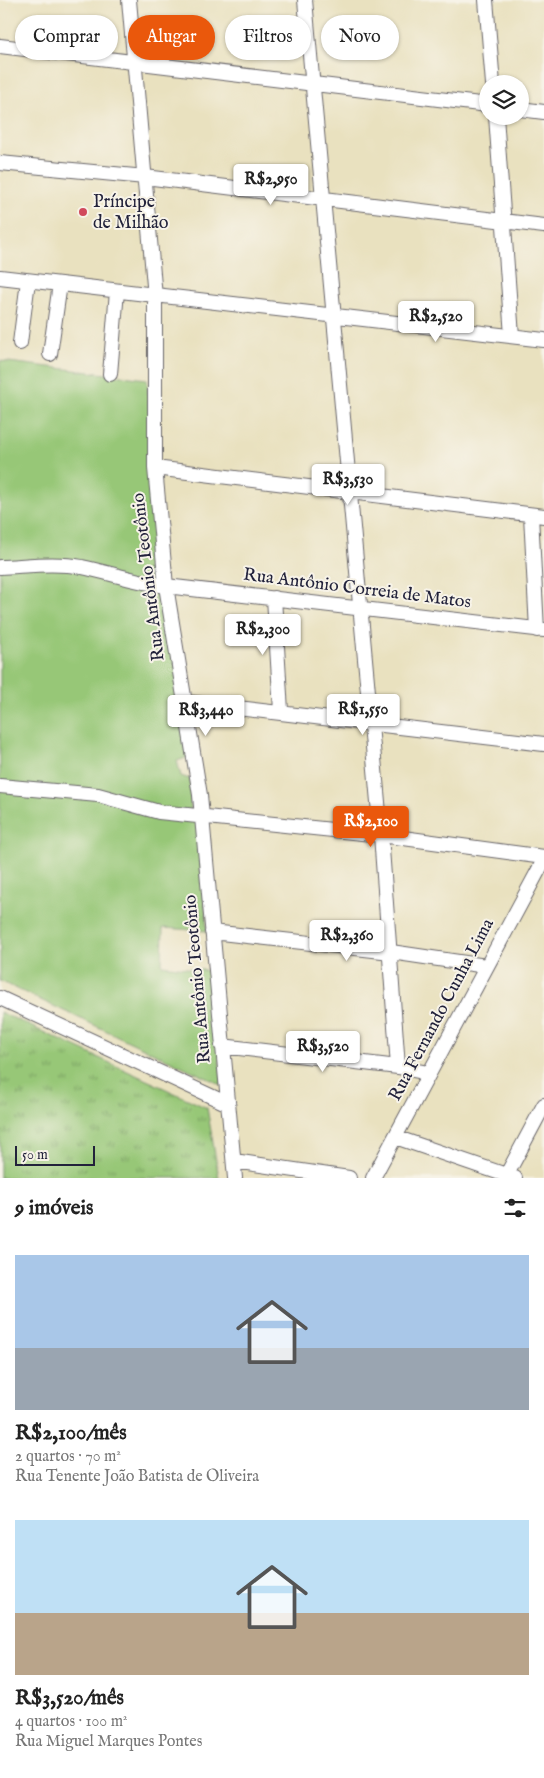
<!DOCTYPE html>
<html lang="pt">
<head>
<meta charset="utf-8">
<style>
  :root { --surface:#fff; --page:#f2f2f2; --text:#222; --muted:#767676; --accent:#ea580c }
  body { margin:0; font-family:"IM FELL English",serif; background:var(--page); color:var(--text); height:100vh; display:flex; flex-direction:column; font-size:19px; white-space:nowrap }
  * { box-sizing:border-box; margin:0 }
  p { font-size:16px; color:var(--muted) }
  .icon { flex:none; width:28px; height:28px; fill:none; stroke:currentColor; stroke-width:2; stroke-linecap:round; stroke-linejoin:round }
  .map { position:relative; height:1178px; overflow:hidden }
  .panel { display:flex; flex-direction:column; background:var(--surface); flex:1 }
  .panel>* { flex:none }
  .guide { position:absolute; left:15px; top:15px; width:515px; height:45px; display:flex; gap:10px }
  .controls { position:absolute; left:479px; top:75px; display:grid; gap:10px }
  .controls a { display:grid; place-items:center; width:50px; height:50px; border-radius:50%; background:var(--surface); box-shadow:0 1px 4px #0004; font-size:25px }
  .scale { position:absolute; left:15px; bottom:12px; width:80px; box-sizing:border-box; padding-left:5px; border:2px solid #22223b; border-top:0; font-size:14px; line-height:18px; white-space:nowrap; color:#22223b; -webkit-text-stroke:4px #f7f3e8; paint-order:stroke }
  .price { position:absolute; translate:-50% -42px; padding:0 11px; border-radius:5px; background:#fff; color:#222; font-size:16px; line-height:32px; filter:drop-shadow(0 1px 2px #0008) }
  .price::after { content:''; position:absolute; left:50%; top:30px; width:15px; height:11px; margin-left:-8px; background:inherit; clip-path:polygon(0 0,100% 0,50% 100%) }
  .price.selected { background:var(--accent); color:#fff }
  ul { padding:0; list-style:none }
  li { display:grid; align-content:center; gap:10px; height:265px; padding:0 15px }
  li span { display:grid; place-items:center; height:155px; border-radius:0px; color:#555 }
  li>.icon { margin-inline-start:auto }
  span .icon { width:90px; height:90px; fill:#fffc; stroke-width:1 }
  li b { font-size:21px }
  h2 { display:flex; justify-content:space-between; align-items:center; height:60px; padding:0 15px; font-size:21px }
  .tag { padding:0 18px; border-radius:22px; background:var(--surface); box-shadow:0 1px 4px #0004; font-size:18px; line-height:45px }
  .tag.selected { background:var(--accent); color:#fff }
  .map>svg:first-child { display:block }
</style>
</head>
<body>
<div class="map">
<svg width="544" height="1178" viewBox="0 0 544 1178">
  <defs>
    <pattern id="grass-tufts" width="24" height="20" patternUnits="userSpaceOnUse" patternTransform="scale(1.25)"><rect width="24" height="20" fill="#97c777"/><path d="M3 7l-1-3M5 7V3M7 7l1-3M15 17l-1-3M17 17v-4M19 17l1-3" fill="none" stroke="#7ba163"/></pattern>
  </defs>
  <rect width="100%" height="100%" fill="#f7f3e8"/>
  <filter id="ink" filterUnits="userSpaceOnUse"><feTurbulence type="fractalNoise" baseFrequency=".02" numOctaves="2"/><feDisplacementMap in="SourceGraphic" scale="10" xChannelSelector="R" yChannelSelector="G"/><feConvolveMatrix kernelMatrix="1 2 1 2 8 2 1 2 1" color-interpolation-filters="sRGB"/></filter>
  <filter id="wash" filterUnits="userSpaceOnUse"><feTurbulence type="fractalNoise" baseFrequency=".0096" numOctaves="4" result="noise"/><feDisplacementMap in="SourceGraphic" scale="20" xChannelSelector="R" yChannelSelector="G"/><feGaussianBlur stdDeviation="1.12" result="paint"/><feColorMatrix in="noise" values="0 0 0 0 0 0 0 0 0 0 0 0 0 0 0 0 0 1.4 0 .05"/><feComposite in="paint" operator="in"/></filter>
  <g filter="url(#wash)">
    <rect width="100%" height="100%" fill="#e9e1bf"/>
    <path fill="url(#grass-tufts)" stroke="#5c7459" d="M 0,1012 L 207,1108 L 219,1178 L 0,1178 Z"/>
    <path fill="#97c777" stroke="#5c7459" d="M 0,361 L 147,379 L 159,553 L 192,756 L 177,761 L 181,776 L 190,779 L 191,819 L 199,824 L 207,931 L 163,928 L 162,965 L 211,971 L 222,1085 L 0,981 Z"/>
  </g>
  <g filter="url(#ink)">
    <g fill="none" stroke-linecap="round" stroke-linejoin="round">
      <g stroke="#686569" stroke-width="16">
        <path id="minor" d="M 129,0 L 155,297 L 155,468 L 166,586 L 200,795 L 235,1178
          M 305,0 L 381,835 L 398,1067
          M 486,0 L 493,84
          M 0,46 L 488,105
          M 520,109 L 544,112
          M 496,116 L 512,336
          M 0,163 L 145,177 L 544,226
          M 0,277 L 544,340
          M 20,343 L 28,281
          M 50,354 L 60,284
          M 110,374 L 117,291
          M 155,468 L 544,516
          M 531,515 L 537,630
          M 0,567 C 27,566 55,562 82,567 C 110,573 137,582 166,586 L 544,630
          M 274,598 L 281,711
          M 186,702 L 544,744
          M 0,786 L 98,795 L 159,812 L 381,835 L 544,857
          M 212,932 L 391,952 L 486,966
          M 0,998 L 228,1104
          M 222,1046 L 398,1067 L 428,1073
          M 395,1137 L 515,1178
          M 234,1161 L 349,1178
          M 373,1178 L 544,860
          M 505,1178 L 544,1105"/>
      </g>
      <use href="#minor" stroke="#fff" stroke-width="14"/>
    </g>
  </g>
  <circle fill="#d1495b" stroke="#f7f3e8" stroke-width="2" cx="83" cy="212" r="5"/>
  <g text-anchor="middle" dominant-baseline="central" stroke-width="4" stroke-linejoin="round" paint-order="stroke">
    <g font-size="18" fill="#22223b" stroke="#f7f3e8" text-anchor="start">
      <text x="93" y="202">Príncipe<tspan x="93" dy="21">de Milhão</tspan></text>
    </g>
    <g font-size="18" fill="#22223b" stroke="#f7f3e8">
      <text transform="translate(149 577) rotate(-97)">Rua Antônio Teotônio</text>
      <text transform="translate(357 589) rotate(7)">Rua Antônio Correia de Matos</text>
      <text transform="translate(198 979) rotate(-95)">Rua Antônio Teotônio</text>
      <text transform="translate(442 1010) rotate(-62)">Rua Fernando Cunha Lima</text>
    </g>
  </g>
</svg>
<div class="controls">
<a><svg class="icon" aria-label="layers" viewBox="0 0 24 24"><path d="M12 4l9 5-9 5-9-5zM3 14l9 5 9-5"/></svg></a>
</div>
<div class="scale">50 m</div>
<b class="price" style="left:271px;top:206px">R$2,950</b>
<b class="price" style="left:436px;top:343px">R$2,520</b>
<b class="price" style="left:348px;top:506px">R$3,530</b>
<b class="price" style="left:263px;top:656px">R$2,300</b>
<b class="price" style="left:363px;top:736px">R$1,550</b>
<b class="price" style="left:206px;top:737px">R$3,440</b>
<b class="price selected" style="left:371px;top:848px">R$2,100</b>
<b class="price" style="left:347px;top:962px">R$2,360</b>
<b class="price" style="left:323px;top:1073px">R$3,520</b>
<div class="guide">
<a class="tag">Comprar</a>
<a class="tag selected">Alugar</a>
<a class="tag">Filtros</a>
<a class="tag">Novo</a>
</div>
</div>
<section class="panel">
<h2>9 imóveis<svg class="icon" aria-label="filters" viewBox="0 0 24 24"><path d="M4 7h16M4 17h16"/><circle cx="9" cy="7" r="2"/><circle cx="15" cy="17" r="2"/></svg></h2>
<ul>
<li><span style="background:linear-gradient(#a9c7e8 60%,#9aa5b1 0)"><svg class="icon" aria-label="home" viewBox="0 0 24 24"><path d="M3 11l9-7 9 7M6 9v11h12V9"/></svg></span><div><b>R$2,100/mês</b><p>2 quartos · 70 m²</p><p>Rua Tenente João Batista de Oliveira</p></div></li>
<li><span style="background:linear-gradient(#bfe0f5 60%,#b9a48a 0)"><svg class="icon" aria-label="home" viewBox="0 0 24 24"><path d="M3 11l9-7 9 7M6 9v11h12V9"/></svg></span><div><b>R$3,520/mês</b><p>4 quartos · 100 m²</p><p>Rua Miguel Marques Pontes</p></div></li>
</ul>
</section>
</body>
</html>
